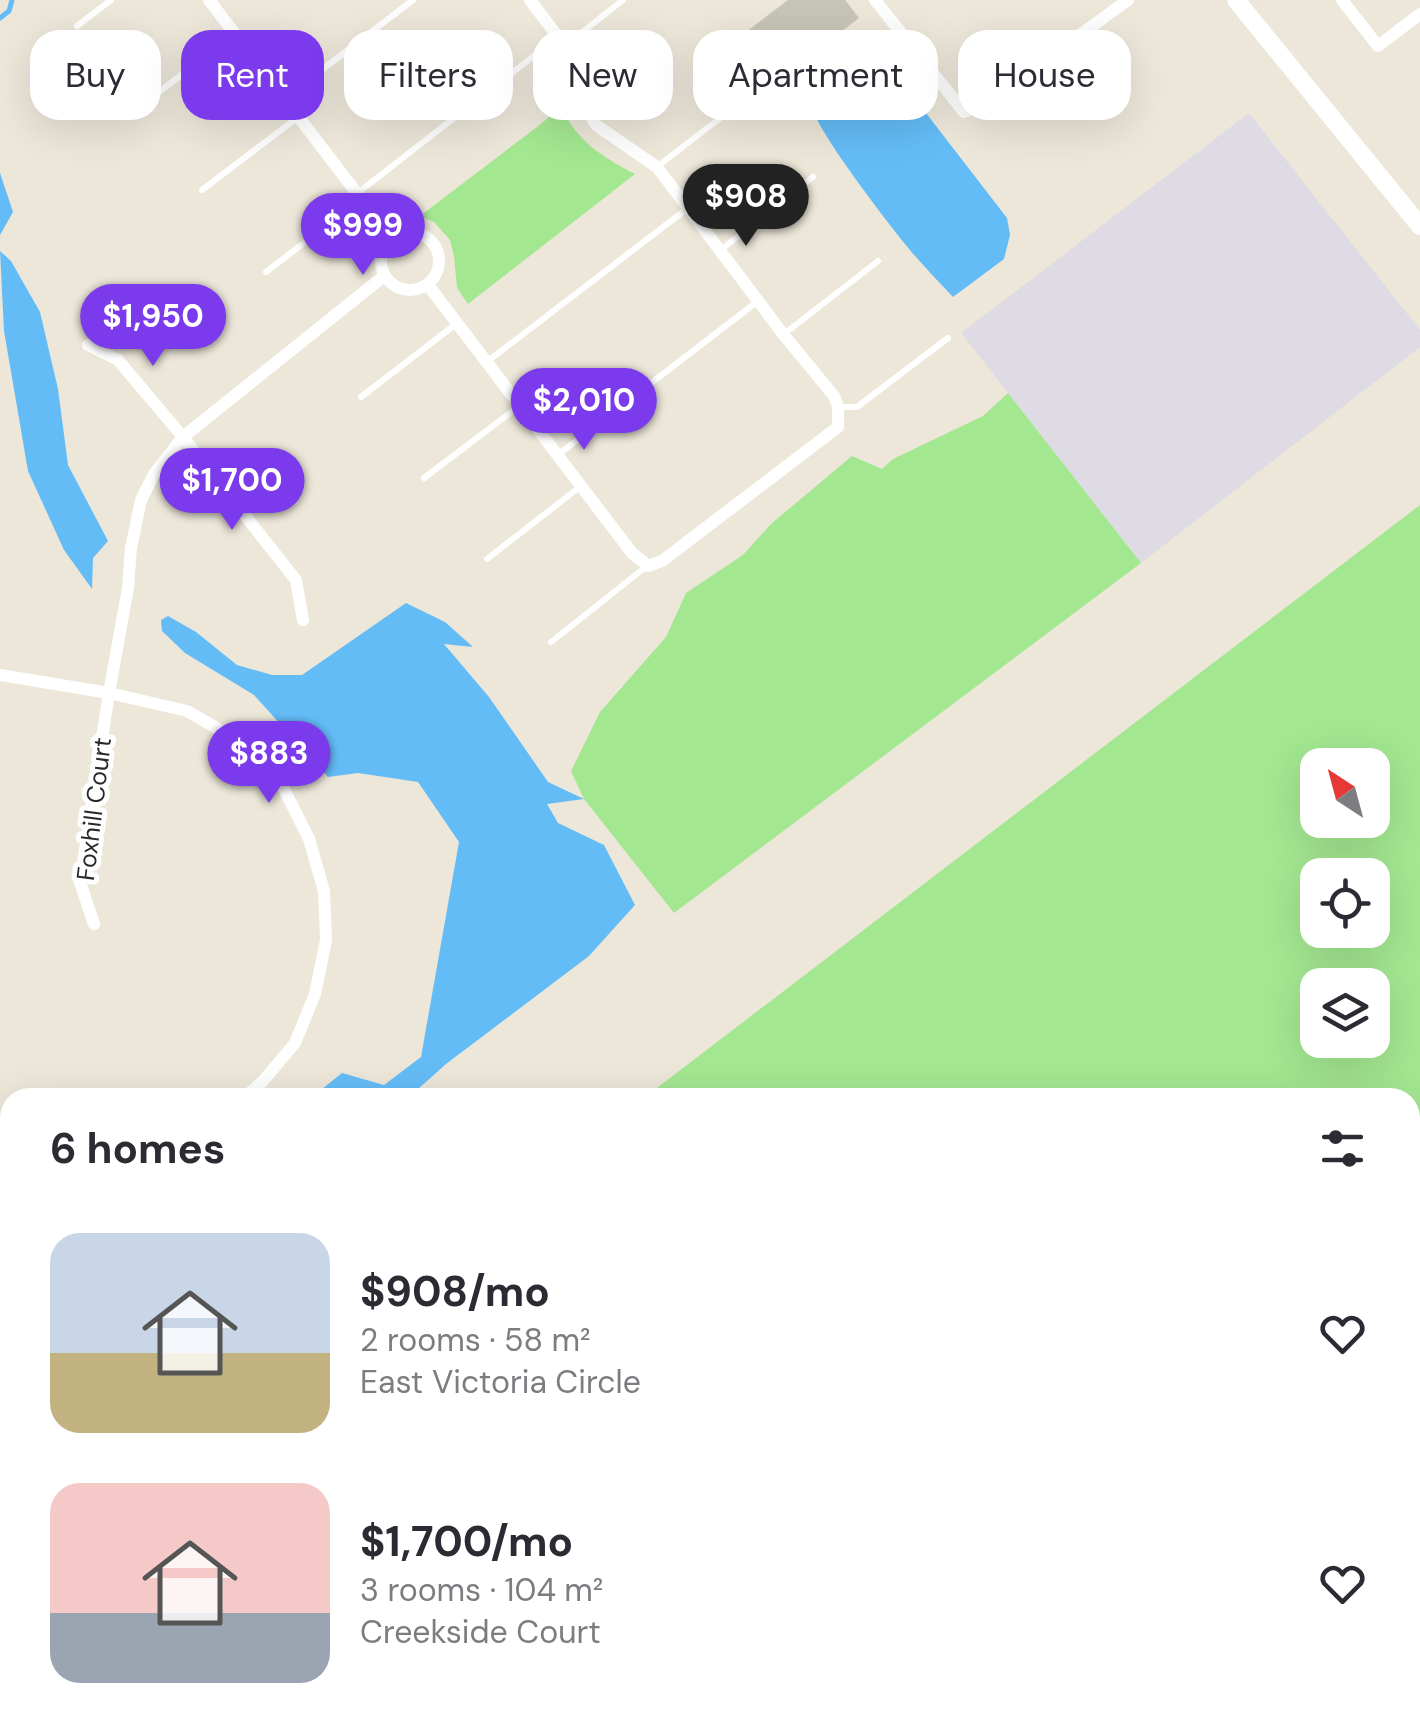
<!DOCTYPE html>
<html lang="en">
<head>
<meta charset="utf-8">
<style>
  :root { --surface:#fff; --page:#f7f7f7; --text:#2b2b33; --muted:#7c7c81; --accent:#7c3aed }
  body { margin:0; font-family:"DM Sans",sans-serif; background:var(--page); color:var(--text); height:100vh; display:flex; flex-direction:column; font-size:38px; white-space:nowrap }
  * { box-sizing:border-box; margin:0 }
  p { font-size:32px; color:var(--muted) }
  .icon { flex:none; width:55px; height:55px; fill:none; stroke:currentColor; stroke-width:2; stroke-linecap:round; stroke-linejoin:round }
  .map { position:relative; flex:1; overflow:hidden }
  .panel { position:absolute; left:0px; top:1088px; width:1420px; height:642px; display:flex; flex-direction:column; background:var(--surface); border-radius:30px 30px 0 0; box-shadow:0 10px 40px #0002 }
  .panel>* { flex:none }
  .top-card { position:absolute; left:30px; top:30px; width:1360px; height:90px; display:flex; gap:20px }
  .needle { width:65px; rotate:324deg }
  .buttons { position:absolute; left:1300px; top:748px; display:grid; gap:20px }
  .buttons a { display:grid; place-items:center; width:90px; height:90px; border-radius:20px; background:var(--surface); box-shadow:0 10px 40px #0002; font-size:50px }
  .price { position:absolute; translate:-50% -85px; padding:0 22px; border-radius:35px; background:var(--accent); color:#fff; font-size:32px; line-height:65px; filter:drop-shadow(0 2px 5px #0008) }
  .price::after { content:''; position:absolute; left:50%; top:60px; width:30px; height:22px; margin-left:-15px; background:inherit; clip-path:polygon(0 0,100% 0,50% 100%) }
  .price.current { background:#222; color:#fff }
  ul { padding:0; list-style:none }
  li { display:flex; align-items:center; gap:30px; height:250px; padding:0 50px }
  li span { display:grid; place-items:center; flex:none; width:280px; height:200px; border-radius:30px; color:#555 }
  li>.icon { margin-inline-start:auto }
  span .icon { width:120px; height:120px; fill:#fffc; stroke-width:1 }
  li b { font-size:42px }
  h2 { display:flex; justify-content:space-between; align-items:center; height:120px; padding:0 50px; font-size:42px }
  .pill { padding:0 35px; border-radius:30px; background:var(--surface); box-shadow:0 10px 40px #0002; font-size:35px; line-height:90px }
  .pill.current { background:var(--accent); color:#fff }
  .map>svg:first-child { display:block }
</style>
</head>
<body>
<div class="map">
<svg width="1420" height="1728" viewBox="0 0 1420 1728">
  <rect width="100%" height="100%" fill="#ece7d9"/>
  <path fill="#dfdbe4" d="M 1249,113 L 1420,330 L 1420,347 L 1141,563 L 961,333 Z
    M 1420,1669 L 1420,1728 L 1337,1728 L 1348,1720 L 1410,1720 L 1410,1676 Z"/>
  <path fill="#a3e791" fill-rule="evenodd" d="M 561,107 C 578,142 601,156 635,174 L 468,304 L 457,288 L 454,256 L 450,240 L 434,222 L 420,216 L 537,127 Z
    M 1008,393 L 1141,563 L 674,913 L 584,799 L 571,771 L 600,712 L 666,637 L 686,593 L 743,555 L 771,524 L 852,456 L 882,469 L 893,459 L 983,416 Z
    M 1420,505 L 1420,1573 L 1410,1581 L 1410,1098 L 645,1097 ZM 1372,765 L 1372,820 L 1318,820 L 1318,765 ZM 1372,875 L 1372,930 L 1318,930 L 1318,875 ZM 1318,985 L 1372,985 L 1372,1040 L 1318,1040 Z
    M 10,1583 L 10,1720 L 1227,1720 L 1216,1728 L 0,1728 L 0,1591 Z"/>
  <path fill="#64bcf7" d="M 868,52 C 887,60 898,79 905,98 L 919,104 L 1007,218 L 1010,235 L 1004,259 L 953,297 C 941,284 928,271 916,257 C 899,238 809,122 812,104 C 816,84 852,61 868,52 Z
    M 0,173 L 13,212 L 0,235 Z
    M 0,251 L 11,261 L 40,312 L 58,389 L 68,465 L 108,541 L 93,558 L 92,589 L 64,550 L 28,471 L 4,331 Z
    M 406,603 L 445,622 L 473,647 L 444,644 L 489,697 L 548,782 L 584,799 L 547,804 L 558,823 L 604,845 L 635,905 L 589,956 L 446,1064 L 409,1097 L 312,1097 L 342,1073 L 384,1085 L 421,1057 L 459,842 L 418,782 L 358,773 L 328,777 L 254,695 L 185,653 L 162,631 L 161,620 L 168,616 L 196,632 L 237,665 L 272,675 L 302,675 Z
    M 10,1683 L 10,1720 L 24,1720 L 15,1728 L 0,1728 L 0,1693 Z"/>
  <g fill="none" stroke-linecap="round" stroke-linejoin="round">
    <path stroke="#64bcf7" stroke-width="5" d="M 0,18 L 9,11 L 12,0"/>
  </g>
  <path fill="#c7c5b8" d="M 788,0 L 845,0 L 859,18 L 781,78 L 746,32 Z"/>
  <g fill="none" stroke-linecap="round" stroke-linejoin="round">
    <path stroke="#fff" stroke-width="6" d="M 77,26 L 111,0
      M 566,45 L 623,0
      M 285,98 L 413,0
      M 139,107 L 234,35
      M 658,166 L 750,95
      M 202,190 L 297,118
      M 359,192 L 558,37
      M 722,249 L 813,177
      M 266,272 L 361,199
      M 784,334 L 878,261
      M 488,361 L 688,208
      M 361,397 L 456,324
      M 839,407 L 857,407 L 948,338
      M 559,454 L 758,301
      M 424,478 L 518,407
      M 487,559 L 581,486
      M 551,642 L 647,566"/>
    <path stroke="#fff" stroke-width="12" d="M 209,0 L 392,239
      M 875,0 L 964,112 L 986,103 L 1128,0
      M 1342,0 L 1378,46 L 1420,14
      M381 261a29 29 0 1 1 58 0a29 29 0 1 1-58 0Z
      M 428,285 L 632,553 L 648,566 L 662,561 L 838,427 L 838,407 L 834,396 L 783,334 L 657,167 L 596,125 L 581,98 L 571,58 L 565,46 L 530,0
      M 88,345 L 118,360 L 183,437 L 296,580 L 303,620
      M 0,675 L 109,693 L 187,711 L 241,742 L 283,787 L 309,839 L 324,891 L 326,940 L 315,994 L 295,1043 L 263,1081 L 244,1098
      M 94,924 L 80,882 L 109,693 L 128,588 L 131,548 L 141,500 L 154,474 L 183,437 L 384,276
      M 0,1139 L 10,1143"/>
    <path stroke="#fff" stroke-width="18" d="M 1236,0 L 1420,226
      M 1410,1648 L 1420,1641
      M 1278,1728 L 1289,1720
      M 1321,1728 L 1332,1720"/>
  </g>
  <g text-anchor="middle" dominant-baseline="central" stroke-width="10" stroke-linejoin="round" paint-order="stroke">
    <g font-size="25" fill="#292929" stroke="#fff">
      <text transform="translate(94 809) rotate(-83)">Foxhill Court</text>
    </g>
  </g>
</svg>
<div class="buttons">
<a><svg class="needle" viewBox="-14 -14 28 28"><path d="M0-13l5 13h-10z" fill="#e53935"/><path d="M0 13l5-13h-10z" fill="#7c7c81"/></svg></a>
<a><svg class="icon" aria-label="locate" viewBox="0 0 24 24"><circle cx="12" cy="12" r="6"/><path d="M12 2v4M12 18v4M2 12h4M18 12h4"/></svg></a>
<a><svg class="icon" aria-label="layers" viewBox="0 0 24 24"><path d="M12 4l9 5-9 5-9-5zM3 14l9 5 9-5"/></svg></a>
</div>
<b class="price current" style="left:746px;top:249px">$908</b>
<b class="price" style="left:363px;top:278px">$999</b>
<b class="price" style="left:153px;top:369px">$1,950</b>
<b class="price" style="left:584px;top:453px">$2,010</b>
<b class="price" style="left:232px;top:533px">$1,700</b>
<b class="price" style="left:269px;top:806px">$883</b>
<div class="top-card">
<a class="pill">Buy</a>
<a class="pill current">Rent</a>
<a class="pill">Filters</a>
<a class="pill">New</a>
<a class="pill">Apartment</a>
<a class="pill">House</a>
</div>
<section class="panel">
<h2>6 homes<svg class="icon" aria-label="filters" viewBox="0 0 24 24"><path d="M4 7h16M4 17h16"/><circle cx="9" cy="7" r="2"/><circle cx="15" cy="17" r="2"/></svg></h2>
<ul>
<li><span style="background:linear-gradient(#c9d6e8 60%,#c2b280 0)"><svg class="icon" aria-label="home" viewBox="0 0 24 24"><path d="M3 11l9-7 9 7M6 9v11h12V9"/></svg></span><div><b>$908/mo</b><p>2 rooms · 58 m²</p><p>East Victoria Circle</p></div><svg class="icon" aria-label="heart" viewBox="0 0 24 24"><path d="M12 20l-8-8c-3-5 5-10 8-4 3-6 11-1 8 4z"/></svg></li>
<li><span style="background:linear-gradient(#f6c9c9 65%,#9aa5b1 0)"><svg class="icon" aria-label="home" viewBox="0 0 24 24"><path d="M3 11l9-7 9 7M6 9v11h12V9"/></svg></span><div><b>$1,700/mo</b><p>3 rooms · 104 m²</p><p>Creekside Court</p></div><svg class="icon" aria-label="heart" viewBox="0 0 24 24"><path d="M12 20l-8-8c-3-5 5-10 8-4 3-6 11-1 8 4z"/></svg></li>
</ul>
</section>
</div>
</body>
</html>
